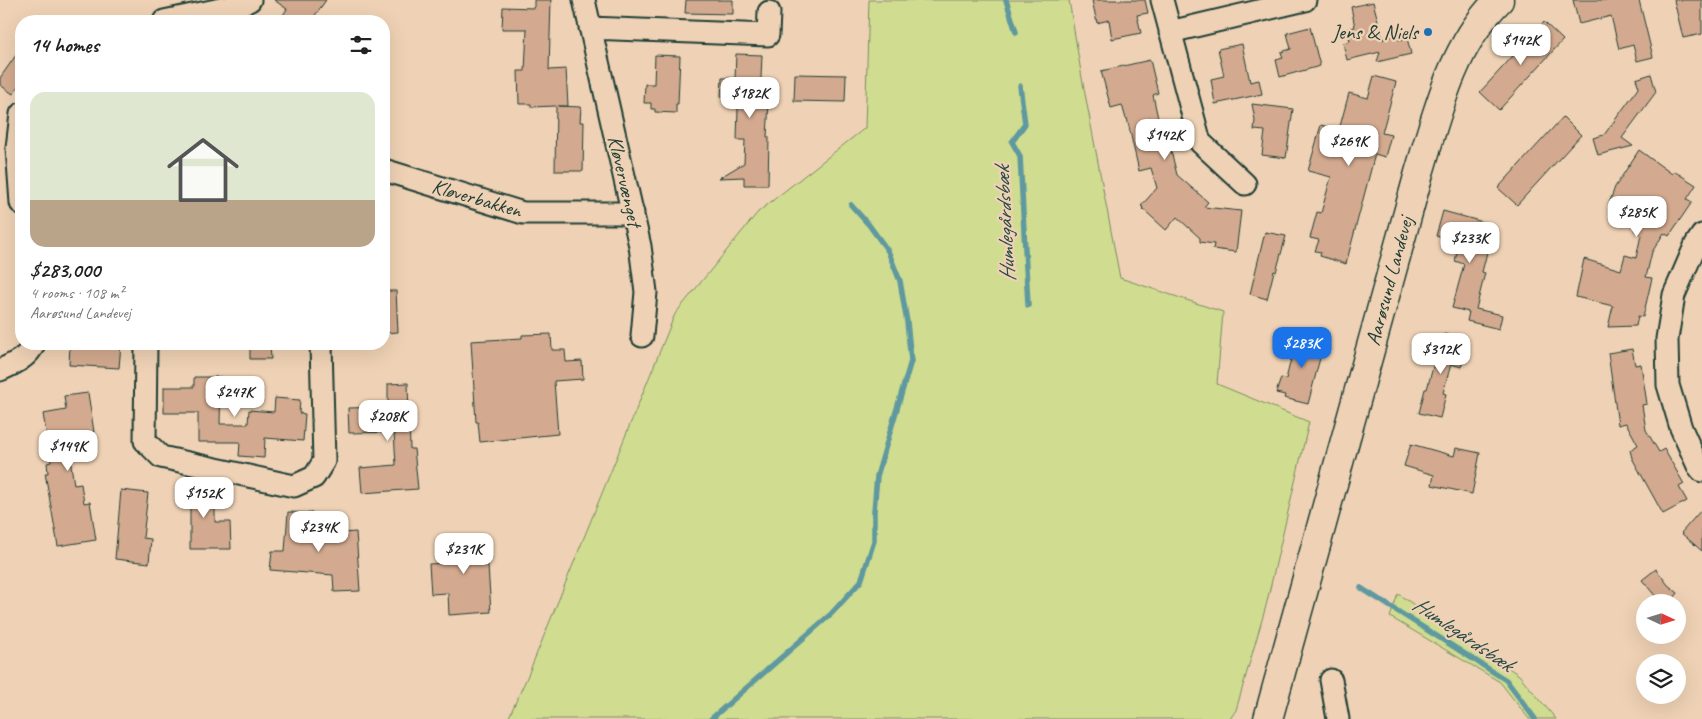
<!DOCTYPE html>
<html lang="en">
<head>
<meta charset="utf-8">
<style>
  :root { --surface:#fff; --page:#f2f2f2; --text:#222; --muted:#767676; --accent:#1a73e8 }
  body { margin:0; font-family:Caveat,sans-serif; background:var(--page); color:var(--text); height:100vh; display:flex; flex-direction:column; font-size:19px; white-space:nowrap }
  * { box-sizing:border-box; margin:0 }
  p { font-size:16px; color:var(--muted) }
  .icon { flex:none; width:28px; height:28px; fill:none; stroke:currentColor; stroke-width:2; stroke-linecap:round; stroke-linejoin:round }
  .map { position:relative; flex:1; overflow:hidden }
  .sheet { position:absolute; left:15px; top:15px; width:375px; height:335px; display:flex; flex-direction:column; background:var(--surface); border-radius:20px; box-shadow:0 5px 20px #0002 }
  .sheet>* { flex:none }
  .needle { width:32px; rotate:94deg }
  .fabs { position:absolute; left:1636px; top:594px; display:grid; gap:10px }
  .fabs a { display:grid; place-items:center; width:50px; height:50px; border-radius:50%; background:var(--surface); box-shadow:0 5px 20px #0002; font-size:25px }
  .price { position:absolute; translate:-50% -42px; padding:0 11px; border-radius:10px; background:#fff; color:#222; font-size:16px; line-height:32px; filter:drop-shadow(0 1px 2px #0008) }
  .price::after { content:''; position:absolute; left:50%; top:30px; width:15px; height:11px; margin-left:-8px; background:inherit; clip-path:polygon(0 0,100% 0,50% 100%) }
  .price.current { background:var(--accent); color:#fff }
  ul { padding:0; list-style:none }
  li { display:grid; align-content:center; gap:10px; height:265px; padding:0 15px }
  li span { display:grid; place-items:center; height:155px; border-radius:15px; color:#555 }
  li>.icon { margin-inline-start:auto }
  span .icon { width:90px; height:90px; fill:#fffc; stroke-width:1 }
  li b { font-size:21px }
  h2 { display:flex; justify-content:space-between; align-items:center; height:60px; padding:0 15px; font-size:21px }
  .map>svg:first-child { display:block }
</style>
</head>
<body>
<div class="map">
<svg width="1702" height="719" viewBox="0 0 1702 719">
  <rect width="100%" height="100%" fill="#efd2b5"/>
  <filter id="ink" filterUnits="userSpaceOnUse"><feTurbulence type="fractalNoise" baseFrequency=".02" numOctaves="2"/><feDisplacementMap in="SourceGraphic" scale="10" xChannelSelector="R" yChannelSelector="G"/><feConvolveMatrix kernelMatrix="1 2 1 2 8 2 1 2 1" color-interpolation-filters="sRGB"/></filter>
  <g filter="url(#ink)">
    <path fill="#d0dc8f" stroke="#788c62" d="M 869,0 L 1069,0 L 1082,78 L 1120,278 L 1223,312 L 1217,384 L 1309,422 L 1266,606 L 1236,710 L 1230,719 L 508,719 L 528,675 L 675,314 L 758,212 L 865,128 Z
      M 1398,594 L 1519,675 L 1556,719 L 1529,719 L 1500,682 L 1390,617 Z"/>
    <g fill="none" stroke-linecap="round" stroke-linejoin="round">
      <path stroke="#5e999f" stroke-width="5.5" d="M 1006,0 L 1016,32
        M 1020,86 L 1025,124 L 1012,142 L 1020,156 L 1028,305
        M 1361,588 L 1506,680 L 1535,719
        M 711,719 L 831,614 L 861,581 L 874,541 L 874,511 L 877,476 L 911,361 L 907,322 L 900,281 L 888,251 L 869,225 L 851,205"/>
    </g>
    <path fill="#d3aa8f" stroke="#1f3d34" d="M 274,0 L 326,0 L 311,21 L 279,21 L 287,9 Z
      M 534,0 L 551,0 L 549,70 L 566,69 L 568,106 L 558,106 L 581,107 L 580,122 L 584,122 L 583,171 L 555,171 L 556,106 L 531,107 L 531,104 L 519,104 L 518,71 L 525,71 L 527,29 L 502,29 L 503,7 L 534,8 Z
      M 686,0 L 733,0 L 733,14 L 685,13 Z
      M 1092,0 L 1145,0 L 1148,13 L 1137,15 L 1141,33 L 1112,39 L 1109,20 L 1097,23 Z
      M 1573,0 L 1639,0 L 1653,57 L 1637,61 L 1633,45 L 1619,49 L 1611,16 L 1579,24 Z
      M 1674,0 L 1702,0 L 1702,34 L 1683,38 Z
      M 1373,2 L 1383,40 L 1384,38 L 1398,35 L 1399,40 L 1407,38 L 1411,54 L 1377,62 L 1380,52 L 1347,60 L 1343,43 L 1350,41 L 1347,29 L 1355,27 L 1351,7 Z
      M 1544,22 L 1563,40 L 1499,110 L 1480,92 Z
      M 1310,27 L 1320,66 L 1280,77 L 1276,60 L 1283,58 L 1281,52 L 1291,49 L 1287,33 Z
      M 1242,44 L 1250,82 L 1259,80 L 1262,94 L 1215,104 L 1211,79 L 1224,76 L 1218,49 Z
      M 21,48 L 21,82 L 13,94 L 0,85 L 0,78 Z
      M 736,54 L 762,55 L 760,101 L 769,102 L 767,137 L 769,137 L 768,185 L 744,185 L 744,177 L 719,178 L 744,163 L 745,140 L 737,140 L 738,107 L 734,107 L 734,98 L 721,97 L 722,78 L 735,78 Z
      M 655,55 L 680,56 L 678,104 L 676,104 L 676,113 L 655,112 L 655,109 L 651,109 L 651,103 L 644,103 L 645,84 L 654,84 Z
      M 1150,60 L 1158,93 L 1153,95 L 1159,123 L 1164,122 L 1177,175 L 1208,202 L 1204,207 L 1241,211 L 1236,252 L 1213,249 L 1214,244 L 1200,242 L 1200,238 L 1177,217 L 1166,230 L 1142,208 L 1143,207 L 1141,206 L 1157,188 L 1151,168 L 1139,171 L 1127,118 L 1126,119 L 1122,105 L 1111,108 L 1101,71 Z
      M 795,74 L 846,75 L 845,102 L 794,101 Z
      M 1651,74 L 1656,92 L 1622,138 L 1633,146 L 1598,155 L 1593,138 L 1604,135 L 1639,87 L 1636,79 Z
      M 1374,76 L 1396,82 L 1382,133 L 1391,135 L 1385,157 L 1375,154 L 1346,264 L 1320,256 L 1321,252 L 1315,251 L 1319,240 L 1310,238 L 1317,212 L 1321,213 L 1331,177 L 1308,171 L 1321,125 L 1339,130 L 1349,93 L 1368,98 Z
      M 1252,104 L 1293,109 L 1286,158 L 1262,155 L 1265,131 L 1254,130 L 1255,120 Z
      M 1563,117 L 1581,135 L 1517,205 L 1498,188 Z
      M 1639,150 L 1672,174 L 1674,171 L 1696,185 L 1687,199 L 1692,202 L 1669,236 L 1664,233 L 1652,252 L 1646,277 L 1652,278 L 1643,317 L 1638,316 L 1636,326 L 1608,327 L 1613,306 L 1576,297 L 1584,259 L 1621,270 L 1625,255 L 1636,258 L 1641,235 L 1634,230 L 1644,216 L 1609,204 L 1615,187 Z
      M 1443,211 L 1494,225 L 1482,272 L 1485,273 L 1476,309 L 1502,315 L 1499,329 L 1467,321 L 1469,312 L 1452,308 L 1464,264 L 1455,261 L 1459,243 L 1436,236 Z
      M 1265,232 L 1286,236 L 1276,272 L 1274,271 L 1267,299 L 1250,294 Z
      M 384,291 L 396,291 L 398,332 L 384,333 Z
      M 1298,332 L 1325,339 L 1308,404 L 1284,398 L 1285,395 L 1276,393 L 1281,378 L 1286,379 Z
      M 551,334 L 552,350 L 565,350 L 566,362 L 582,361 L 583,379 L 554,381 L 558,434 L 480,442 L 478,422 L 476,422 L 471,341 L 522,338 L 522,335 Z
      M 1444,334 L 1458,338 L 1458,346 L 1466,347 L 1461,367 L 1451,364 L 1443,393 L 1446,394 L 1440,418 L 1419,413 L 1425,389 L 1427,389 L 1435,360 L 1432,359 L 1436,345 L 1441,347 Z
      M 70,344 L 121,344 L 119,368 L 69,365 Z
      M 250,344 L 270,344 L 271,359 L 250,359 Z
      M 1632,349 L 1635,365 L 1641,364 L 1647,404 L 1642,405 L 1646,430 L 1659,452 L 1664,449 L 1684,484 L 1679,487 L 1687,501 L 1663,514 L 1632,458 L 1630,450 L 1638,445 L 1626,423 L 1618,425 L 1608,353 Z
      M 194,377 L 221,377 L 220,424 L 248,424 L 249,410 L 274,412 L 275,398 L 300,400 L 299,413 L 305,414 L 303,441 L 265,438 L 264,458 L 239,456 L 240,442 L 198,442 L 198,413 L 164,413 L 164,387 L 194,387 Z
      M 408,383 L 410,449 L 414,449 L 418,489 L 362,493 L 360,468 L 396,465 L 394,432 L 349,433 L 348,408 L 388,407 L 388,384 Z
      M 88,393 L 94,432 L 71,436 L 74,457 L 70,458 L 74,485 L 81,484 L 84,503 L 90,502 L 96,540 L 58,546 L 45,473 L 48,473 L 47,463 L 51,462 L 43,414 L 66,410 L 64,396 Z
      M 1411,444 L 1454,456 L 1456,448 L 1480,453 L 1472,494 L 1432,485 L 1434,475 L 1404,466 Z
      M 180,483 L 206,483 L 206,498 L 215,498 L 215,522 L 230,522 L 231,549 L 190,549 L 190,505 L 180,505 Z
      M 121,490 L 148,493 L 143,538 L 151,539 L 149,563 L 115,559 Z
      M 1702,509 L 1702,551 L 1681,533 Z
      M 288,512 L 313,513 L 311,535 L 356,532 L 360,591 L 334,592 L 333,575 L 270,570 L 272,551 L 285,551 Z
      M 486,535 L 491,612 L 449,615 L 448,593 L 431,594 L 429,564 L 446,563 L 444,538 Z
      M 1656,569 L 1668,585 L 1678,593 L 1671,602 L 1662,602 L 1657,598 L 1642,580 Z"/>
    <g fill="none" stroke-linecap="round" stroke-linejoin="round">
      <g stroke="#1f3d34" stroke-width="25">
        <path id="street" d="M 584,0 L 640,246 L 646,292 L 642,336
          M 1162,0 L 1200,142 L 1245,184
          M 164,21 L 240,5 L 250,0
          M 590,28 L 768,35 L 769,12
          M 1170,32 L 1305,0
          M 21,114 L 17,148 L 21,203
          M 384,170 L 523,213 L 633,213
          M 1702,235 L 1696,244 L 1674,295 L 1667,339 L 1668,385 L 1681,428 L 1698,466 L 1702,471
          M 146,344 L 145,441 L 161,457 L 294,486 L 314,477 L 324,461 L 321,344
          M 0,370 C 12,365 29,357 34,344
          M 1331,680 L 1338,719"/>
      </g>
      <g stroke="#1f3d34" stroke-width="31">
        <path id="secondary" d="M 1268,719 L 1419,173 C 1437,113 1453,45 1499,0"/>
      </g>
      <use href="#street" stroke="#efd2b5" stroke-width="21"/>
      <use href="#secondary" stroke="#efd2b5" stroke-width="28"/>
    </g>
  </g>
  <circle fill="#1f6fb2" stroke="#efd2b5" stroke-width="2" cx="1428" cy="32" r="5"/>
  <g text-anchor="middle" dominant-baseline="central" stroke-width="4.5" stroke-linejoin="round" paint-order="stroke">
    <g font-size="21" fill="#1f3d34" stroke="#efd2b5" text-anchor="end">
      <text x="1418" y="32">Jens &amp; Niels</text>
    </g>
    <g font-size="21" fill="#1f3d34" stroke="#efd2b5">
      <text transform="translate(625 181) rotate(77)">Kløvervænget</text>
      <text transform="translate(477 198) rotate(16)">Kløverbakken</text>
      <text transform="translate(1389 281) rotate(-75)">Aarøsund Landevej</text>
    </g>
    <g font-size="22" font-style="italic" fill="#2a4c46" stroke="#efd2b5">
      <text transform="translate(1005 224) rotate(-93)">Humlegårdsbæk</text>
      <text transform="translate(1463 634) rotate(34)">Humlegårdsbæk</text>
    </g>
  </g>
</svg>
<div class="fabs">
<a><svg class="needle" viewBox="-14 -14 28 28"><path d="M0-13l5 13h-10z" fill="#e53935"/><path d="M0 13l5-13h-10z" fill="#767676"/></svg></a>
<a><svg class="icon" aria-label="layers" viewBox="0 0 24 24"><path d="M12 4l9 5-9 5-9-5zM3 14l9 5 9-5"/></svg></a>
</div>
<b class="price" style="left:1521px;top:66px">$142K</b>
<b class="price" style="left:750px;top:119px">$182K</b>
<b class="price" style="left:1165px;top:161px">$142K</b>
<b class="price" style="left:1349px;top:167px">$269K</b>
<b class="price" style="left:1637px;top:238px">$285K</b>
<b class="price" style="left:1470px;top:264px">$233K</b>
<b class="price current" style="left:1302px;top:369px">$283K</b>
<b class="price" style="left:1441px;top:375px">$312K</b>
<b class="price" style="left:235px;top:418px">$247K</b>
<b class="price" style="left:388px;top:442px">$208K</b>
<b class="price" style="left:68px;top:472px">$149K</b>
<b class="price" style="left:204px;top:519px">$152K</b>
<b class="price" style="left:319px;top:553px">$234K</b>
<b class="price" style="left:464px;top:575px">$231K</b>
<section class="sheet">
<h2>14 homes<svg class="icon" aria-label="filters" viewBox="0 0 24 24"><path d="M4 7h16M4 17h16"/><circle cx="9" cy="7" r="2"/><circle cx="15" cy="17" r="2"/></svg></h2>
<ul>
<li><span style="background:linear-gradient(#dfe7d0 70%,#b9a48a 0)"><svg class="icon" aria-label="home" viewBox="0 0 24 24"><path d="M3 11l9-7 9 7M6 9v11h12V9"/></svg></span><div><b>$283,000</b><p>4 rooms · 108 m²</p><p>Aarøsund Landevej</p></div></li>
</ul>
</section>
</div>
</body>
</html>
